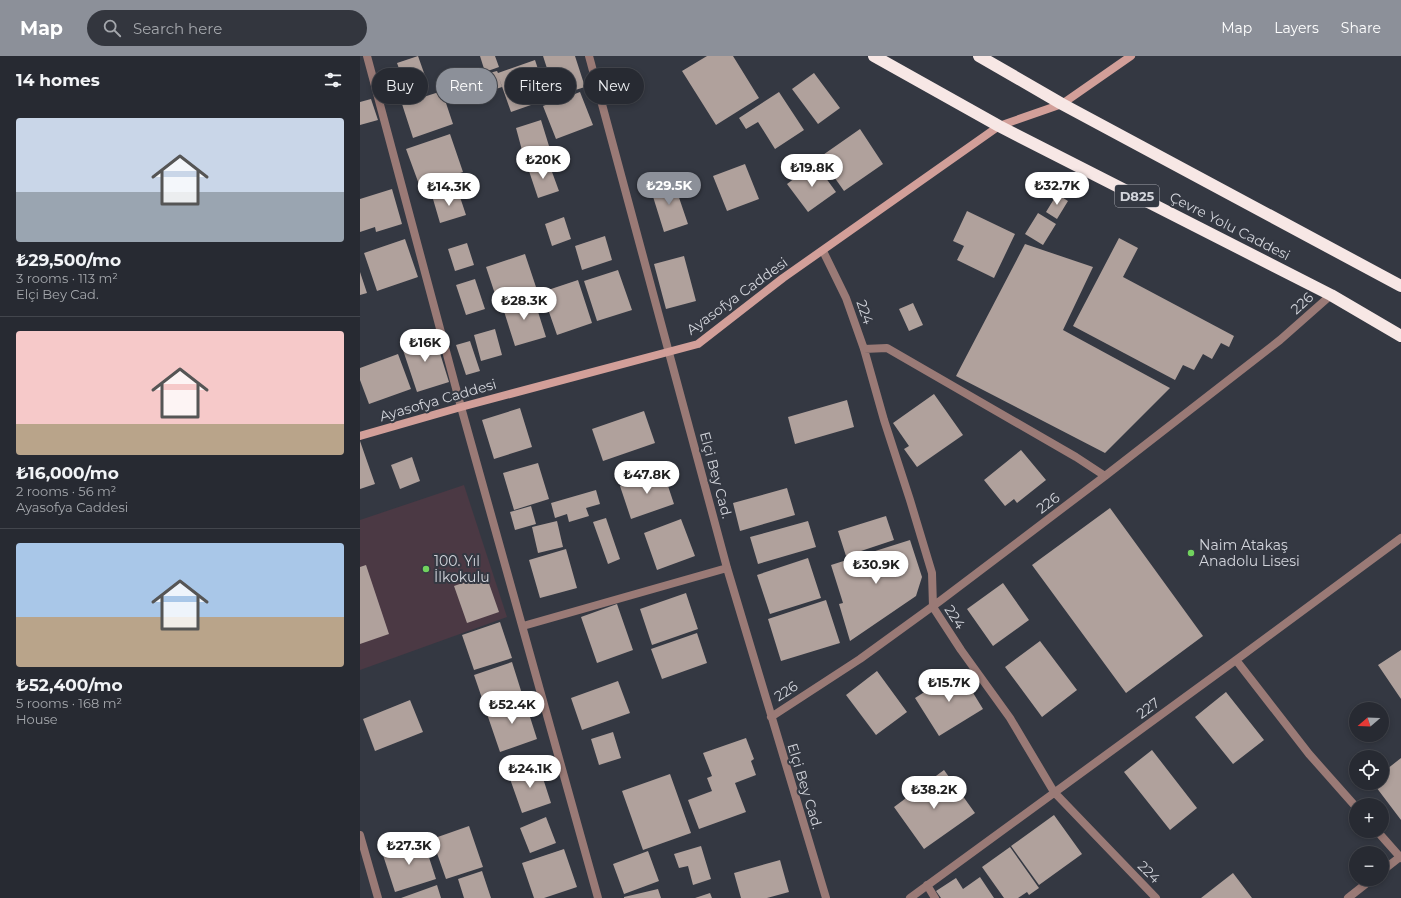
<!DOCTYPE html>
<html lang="en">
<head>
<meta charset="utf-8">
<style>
  :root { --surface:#272a32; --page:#33363e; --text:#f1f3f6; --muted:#a4a7ac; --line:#43464d; --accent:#8c9099 }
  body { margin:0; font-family:Montserrat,sans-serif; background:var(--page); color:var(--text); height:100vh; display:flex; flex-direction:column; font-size:15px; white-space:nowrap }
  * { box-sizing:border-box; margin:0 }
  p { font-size:13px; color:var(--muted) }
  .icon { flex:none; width:22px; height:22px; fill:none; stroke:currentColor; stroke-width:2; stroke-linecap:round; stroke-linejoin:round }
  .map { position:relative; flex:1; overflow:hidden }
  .sheet { display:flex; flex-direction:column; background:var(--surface); width:360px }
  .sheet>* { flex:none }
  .banner { position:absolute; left:12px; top:12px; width:380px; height:36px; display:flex; gap:8px }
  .needle { width:26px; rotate:251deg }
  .tools { position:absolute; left:989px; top:646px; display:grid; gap:8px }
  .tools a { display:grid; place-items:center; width:40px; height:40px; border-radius:50%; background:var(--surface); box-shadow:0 2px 6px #0003,0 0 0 1px var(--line); font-size:20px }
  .price { position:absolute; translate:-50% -34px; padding:0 9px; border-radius:14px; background:#fff; color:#222; font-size:13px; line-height:26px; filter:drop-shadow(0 1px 2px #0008) }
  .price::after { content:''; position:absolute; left:50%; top:24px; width:12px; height:9px; margin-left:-6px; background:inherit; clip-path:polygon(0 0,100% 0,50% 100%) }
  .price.current { background:var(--accent); color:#fff }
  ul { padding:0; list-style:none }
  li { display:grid; align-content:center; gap:8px; height:212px; padding:0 16px }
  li+li { border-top:1px solid var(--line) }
  li span { display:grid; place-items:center; height:124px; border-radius:4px; color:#555 }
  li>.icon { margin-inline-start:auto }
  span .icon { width:72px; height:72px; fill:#fffc; stroke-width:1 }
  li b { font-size:17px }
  h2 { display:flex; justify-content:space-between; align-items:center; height:48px; padding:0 16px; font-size:17px }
  .chip { padding:0 14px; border-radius:18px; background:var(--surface); box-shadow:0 2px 6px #0003,0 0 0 1px var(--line); font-size:14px; line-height:36px }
  .chip.current { background:var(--accent); color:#fff }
  header { display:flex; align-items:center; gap:24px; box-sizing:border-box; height:56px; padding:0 20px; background:var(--accent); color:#fff }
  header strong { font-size:19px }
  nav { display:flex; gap:22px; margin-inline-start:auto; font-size:14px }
  .search { width:280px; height:36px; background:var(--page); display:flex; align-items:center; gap:10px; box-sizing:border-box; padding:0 14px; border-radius:22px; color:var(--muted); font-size:15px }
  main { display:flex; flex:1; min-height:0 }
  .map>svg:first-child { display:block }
</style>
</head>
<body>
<header>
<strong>Map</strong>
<div class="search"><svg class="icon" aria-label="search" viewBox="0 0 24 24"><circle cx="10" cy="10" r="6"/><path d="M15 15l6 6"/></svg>Search here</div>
<nav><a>Map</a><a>Layers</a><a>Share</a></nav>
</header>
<main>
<section class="sheet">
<h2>14 homes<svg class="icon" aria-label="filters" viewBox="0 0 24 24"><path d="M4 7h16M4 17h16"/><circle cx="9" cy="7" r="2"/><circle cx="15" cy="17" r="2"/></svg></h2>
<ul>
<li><span style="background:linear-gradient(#c9d6e8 60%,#9aa5b1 0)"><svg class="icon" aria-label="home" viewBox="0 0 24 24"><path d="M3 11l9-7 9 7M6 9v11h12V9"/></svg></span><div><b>₺29,500/mo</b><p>3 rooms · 113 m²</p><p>Elçi Bey Cad.</p></div></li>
<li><span style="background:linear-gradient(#f6c9c9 75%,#b9a48a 0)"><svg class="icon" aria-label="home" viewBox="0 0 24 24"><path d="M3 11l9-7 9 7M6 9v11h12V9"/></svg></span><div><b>₺16,000/mo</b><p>2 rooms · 56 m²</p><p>Ayasofya Caddesi</p></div></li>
<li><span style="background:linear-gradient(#a9c7e8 60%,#b9a48a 0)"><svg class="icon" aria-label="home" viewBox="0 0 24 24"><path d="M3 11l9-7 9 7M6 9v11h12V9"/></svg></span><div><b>₺52,400/mo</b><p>5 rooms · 168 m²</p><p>House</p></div></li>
</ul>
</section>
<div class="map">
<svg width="1041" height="842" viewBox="0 0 1041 842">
  <rect width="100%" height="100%" fill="#343842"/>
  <path fill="#4b3944" d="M 104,429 L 147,561 L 0,614 L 0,464 Z"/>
  <path fill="#b0a19c" d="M 58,0 L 69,31 L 48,38 L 37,7 Z
    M 120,0 L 135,0 L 139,11 L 125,16 Z
    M 183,0 L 215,0 L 225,31 L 196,40 Z
    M 347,0 L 373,0 L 399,42 L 356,69 L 322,15 Z
    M 175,4 L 188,43 L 151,56 L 139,22 L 142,31 L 130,35 L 125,18 L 137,15 L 138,17 Z
    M 454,17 L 480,52 L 458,68 L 432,33 Z
    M 82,35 L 93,68 L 53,82 L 42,48 Z
    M 220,36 L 233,69 L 196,83 L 183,50 Z
    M 419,36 L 444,74 L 415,93 L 398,66 L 386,73 L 379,62 Z
    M 11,43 L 18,64 L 0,69 L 0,46 Z
    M 181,64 L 189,90 L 163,98 L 156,72 Z
    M 500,73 L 523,108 L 484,135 L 460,101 Z
    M 90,78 L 103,116 L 60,131 L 46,93 Z
    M 188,105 L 199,135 L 178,142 L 168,112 Z
    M 455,107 L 476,136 L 448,156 L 427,128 Z
    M 385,108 L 399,143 L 367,155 L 353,120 Z
    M 313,124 L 328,168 L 304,176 L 290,131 Z
    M 32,133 L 42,168 L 16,176 L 15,171 L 0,176 L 0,143 Z
    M 98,135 L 106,159 L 80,167 L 73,143 Z
    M 697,138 L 708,145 L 697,163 L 686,156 Z
    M 607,155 L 655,178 L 634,222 L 597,204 L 604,190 L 593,185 Z
    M 678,157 L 696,168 L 683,189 L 665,178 Z
    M 204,161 L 211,183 L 192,190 L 185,168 Z
    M 245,180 L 252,204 L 222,214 L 215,190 Z
    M 759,182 L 778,192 L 763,221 L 874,280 L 869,291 L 861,287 L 852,303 L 843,298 L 834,314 L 823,309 L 815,324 L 713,270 Z
    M 45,183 L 58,221 L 17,235 L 4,197 Z
    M 107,187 L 114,209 L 95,215 L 88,193 Z
    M 665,188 L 733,211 L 703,274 L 810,332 L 745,397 L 596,320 Z
    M 165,198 L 177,234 L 138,247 L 126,211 Z
    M 324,200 L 336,245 L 306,253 L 294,208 Z
    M 258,214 L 272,254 L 237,265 L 224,225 Z
    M 0,216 L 7,237 L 0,239 Z
    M 115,223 L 125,253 L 106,259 L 96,229 Z
    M 218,224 L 232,267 L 197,279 L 182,236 Z
    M 173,240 L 186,281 L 155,290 L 142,249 Z
    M 553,247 L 563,269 L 549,275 L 539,253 Z
    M 135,273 L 142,299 L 121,305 L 114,279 Z
    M 74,278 L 89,326 L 57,336 L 41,288 Z
    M 110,285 L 120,315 L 106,319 L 96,289 Z
    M 38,298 L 51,333 L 9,348 L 0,324 L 0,312 Z
    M 574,338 L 603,379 L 557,411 L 544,393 L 549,390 L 533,367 Z
    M 487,344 L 494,371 L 435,388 L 428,361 Z
    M 160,352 L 172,391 L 134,403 L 122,364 Z
    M 284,355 L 295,387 L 243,405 L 232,373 Z
    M 0,385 L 15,428 L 0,433 Z
    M 661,394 L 686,424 L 657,447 L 654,443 L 645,450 L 624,424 Z
    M 52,401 L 60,425 L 40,433 L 31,409 Z
    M 178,407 L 189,443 L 154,454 L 143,417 Z
    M 303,415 L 314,448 L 271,463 L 260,430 Z
    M 427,432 L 435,459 L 380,475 L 373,447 Z
    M 236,434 L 240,448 L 226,452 L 229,460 L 209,466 L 207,458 L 195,462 L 191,447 Z
    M 171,450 L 176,468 L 155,474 L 150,456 Z
    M 750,452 L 843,580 L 766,637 L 672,509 Z
    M 526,460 L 534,484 L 486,500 L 478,475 Z
    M 246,462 L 260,503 L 248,508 L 233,466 Z
    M 321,463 L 335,500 L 297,514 L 284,477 Z
    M 197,465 L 203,491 L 178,497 L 172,471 Z
    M 448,465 L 456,491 L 398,508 L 390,481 Z
    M 550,484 L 562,521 L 556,540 L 490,585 L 479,548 L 483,547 L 471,509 Z
    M 206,493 L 217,532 L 180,542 L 169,504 Z
    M 448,502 L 461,542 L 410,558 L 397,519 Z
    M 6,509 L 29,578 L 0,588 L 0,511 Z
    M 126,519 L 139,556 L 107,567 L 94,530 Z
    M 643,527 L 669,564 L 633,590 L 607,553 Z
    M 326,537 L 338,573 L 292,589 L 280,553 Z
    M 466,544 L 480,587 L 421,605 L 408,563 Z
    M 257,548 L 273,594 L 237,607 L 221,561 Z
    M 140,566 L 152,602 L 114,614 L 102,579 Z
    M 337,577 L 347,607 L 302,623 L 291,593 Z
    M 680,585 L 717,634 L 682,661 L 645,611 Z
    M 1041,594 L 1041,643 L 1018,609 Z
    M 152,606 L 163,641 L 126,654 L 114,619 Z
    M 599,614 L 623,653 L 579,680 L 555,642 Z
    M 517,615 L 547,656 L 516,679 L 486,639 Z
    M 258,625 L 270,657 L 222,674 L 211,642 Z
    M 866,636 L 904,684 L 873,708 L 835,661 Z
    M 164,642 L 177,683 L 140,696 L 126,655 Z
    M 50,644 L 63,676 L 15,695 L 3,663 Z
    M 253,676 L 261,702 L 239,709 L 231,683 Z
    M 386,682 L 394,703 L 391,705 L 396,719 L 375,727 L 386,756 L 339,773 L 328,744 L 352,735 L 347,722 L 352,720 L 343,697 Z
    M 792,694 L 837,752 L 810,774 L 764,716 Z
    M 1041,702 L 1041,764 L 1013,727 L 1022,727 L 1022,717 Z
    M 179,710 L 191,747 L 162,757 L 149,720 Z
    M 584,714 L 615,757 L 564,793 L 534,751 Z
    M 310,718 L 331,777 L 283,794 L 262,735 Z
    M 694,759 L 722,798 L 679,829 L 651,790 Z
    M 186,761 L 196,787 L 170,797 L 160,772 Z
    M 109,770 L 123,811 L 86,823 L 72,783 Z
    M 63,783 L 76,823 L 35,836 L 22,796 Z
    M 341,790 L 351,823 L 333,829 L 328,810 L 319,812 L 314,798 Z
    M 650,791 L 679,832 L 669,839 L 667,836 L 658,842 L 644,842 L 622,811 Z
    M 204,793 L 217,831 L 184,842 L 174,842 L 162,807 Z
    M 288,795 L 299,825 L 264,838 L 253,808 Z
    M 420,804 L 429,836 L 407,842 L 381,842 L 374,817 Z
    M 122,815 L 131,842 L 104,842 L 98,823 Z
    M 873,817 L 892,842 L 841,842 Z
    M 620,821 L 634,842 L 581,842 L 576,835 L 596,822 L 603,833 Z
    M 77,829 L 81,842 L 41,842 Z
    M 298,833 L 301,842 L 264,842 L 264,841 Z
    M 350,837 L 352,842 L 335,842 Z"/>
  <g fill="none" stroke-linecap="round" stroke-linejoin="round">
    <path stroke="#9a7a76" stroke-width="8" d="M 1022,815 L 1040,801
      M 988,842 L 1012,823"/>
    <path stroke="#9a7a76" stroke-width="8" d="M 7,0 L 101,351 L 238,842
      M 229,0 L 367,512 L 466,842
      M 463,195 L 486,242 L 504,293 L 524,364 L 550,444 L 572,517 L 573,551 L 601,594 L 650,662 L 694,736 L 796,842
      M 504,293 L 527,292 L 716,401 L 745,420
      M 163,570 L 367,512
      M 876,604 L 949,698 L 996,751
      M 411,661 L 500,603 L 580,545 L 745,420 L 920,284 L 971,239
      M 1017,775 L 1041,802
      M 0,779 L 18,842
      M 567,829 L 575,842
      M 550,842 L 876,604 L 1041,482"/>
    <path stroke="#d29f99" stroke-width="8" d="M 0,380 L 101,351 L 338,288 L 423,222 L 639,70 L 702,48 L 771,0"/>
    <path stroke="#f7e7e5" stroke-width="12" d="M 514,0 L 639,70 L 971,239 L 1041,280
      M 619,0 L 702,48 L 1041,230"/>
  </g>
  <g fill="#71d35e" stroke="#343842" stroke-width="1.5">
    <circle cx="831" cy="497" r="4"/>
    <circle cx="66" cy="513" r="4"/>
  </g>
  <g text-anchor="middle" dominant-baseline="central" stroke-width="4" stroke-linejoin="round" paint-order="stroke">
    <rect fill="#343842" stroke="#a3a5ad" stroke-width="1" x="755" y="129" width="44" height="22" rx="3"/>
    <g font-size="13" font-weight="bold" fill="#d2d4db">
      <text x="777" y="140">D825</text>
    </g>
    <g font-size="14" fill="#d2d4db" stroke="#343842">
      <text transform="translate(870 170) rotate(27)">Çevre Yolu Caddesi</text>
      <text transform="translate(377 240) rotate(-36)">Ayasofya Caddesi</text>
      <text transform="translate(942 247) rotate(-42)">226</text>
      <text transform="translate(505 256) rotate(71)">224</text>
      <text transform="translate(78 344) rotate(-16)">Ayasofya Caddesi</text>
      <text transform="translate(356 419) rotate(75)">Elçi Bey Cad.</text>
      <text transform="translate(688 447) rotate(-37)">226</text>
      <text transform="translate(595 561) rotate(57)">224</text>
      <text transform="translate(426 635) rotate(-33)">226</text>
      <text transform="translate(788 652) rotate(-36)">227</text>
      <text transform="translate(445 730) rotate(73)">Elçi Bey Cad.</text>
      <text transform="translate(789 816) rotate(45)">224</text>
    </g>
    <g font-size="14" fill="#d2d4db" stroke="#343842" text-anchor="start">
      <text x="839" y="489">Naim Atakaş<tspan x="839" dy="16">Anadolu Lisesi</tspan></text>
      <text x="74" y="505">100. Yıl<tspan x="74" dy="16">İlkokulu</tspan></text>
    </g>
  </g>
</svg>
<div class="tools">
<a><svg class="needle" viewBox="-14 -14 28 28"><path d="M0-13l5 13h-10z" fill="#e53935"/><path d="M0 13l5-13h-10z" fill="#a4a7ac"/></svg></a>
<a><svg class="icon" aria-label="locate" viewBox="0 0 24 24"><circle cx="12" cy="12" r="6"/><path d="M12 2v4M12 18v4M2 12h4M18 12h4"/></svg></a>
<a>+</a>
<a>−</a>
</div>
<b class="price" style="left:183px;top:124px">₺20K</b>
<b class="price" style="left:452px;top:132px">₺19.8K</b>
<b class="price current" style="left:309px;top:150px">₺29.5K</b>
<b class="price" style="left:697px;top:150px">₺32.7K</b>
<b class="price" style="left:89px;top:151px">₺14.3K</b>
<b class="price" style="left:164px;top:265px">₺28.3K</b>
<b class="price" style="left:65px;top:307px">₺16K</b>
<b class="price" style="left:287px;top:439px">₺47.8K</b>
<b class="price" style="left:516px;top:529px">₺30.9K</b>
<b class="price" style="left:589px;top:647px">₺15.7K</b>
<b class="price" style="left:152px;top:669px">₺52.4K</b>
<b class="price" style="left:170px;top:733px">₺24.1K</b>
<b class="price" style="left:574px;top:754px">₺38.2K</b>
<b class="price" style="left:49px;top:810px">₺27.3K</b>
<div class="banner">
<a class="chip">Buy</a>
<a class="chip current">Rent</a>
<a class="chip">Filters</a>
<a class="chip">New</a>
</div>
</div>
</main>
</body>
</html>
